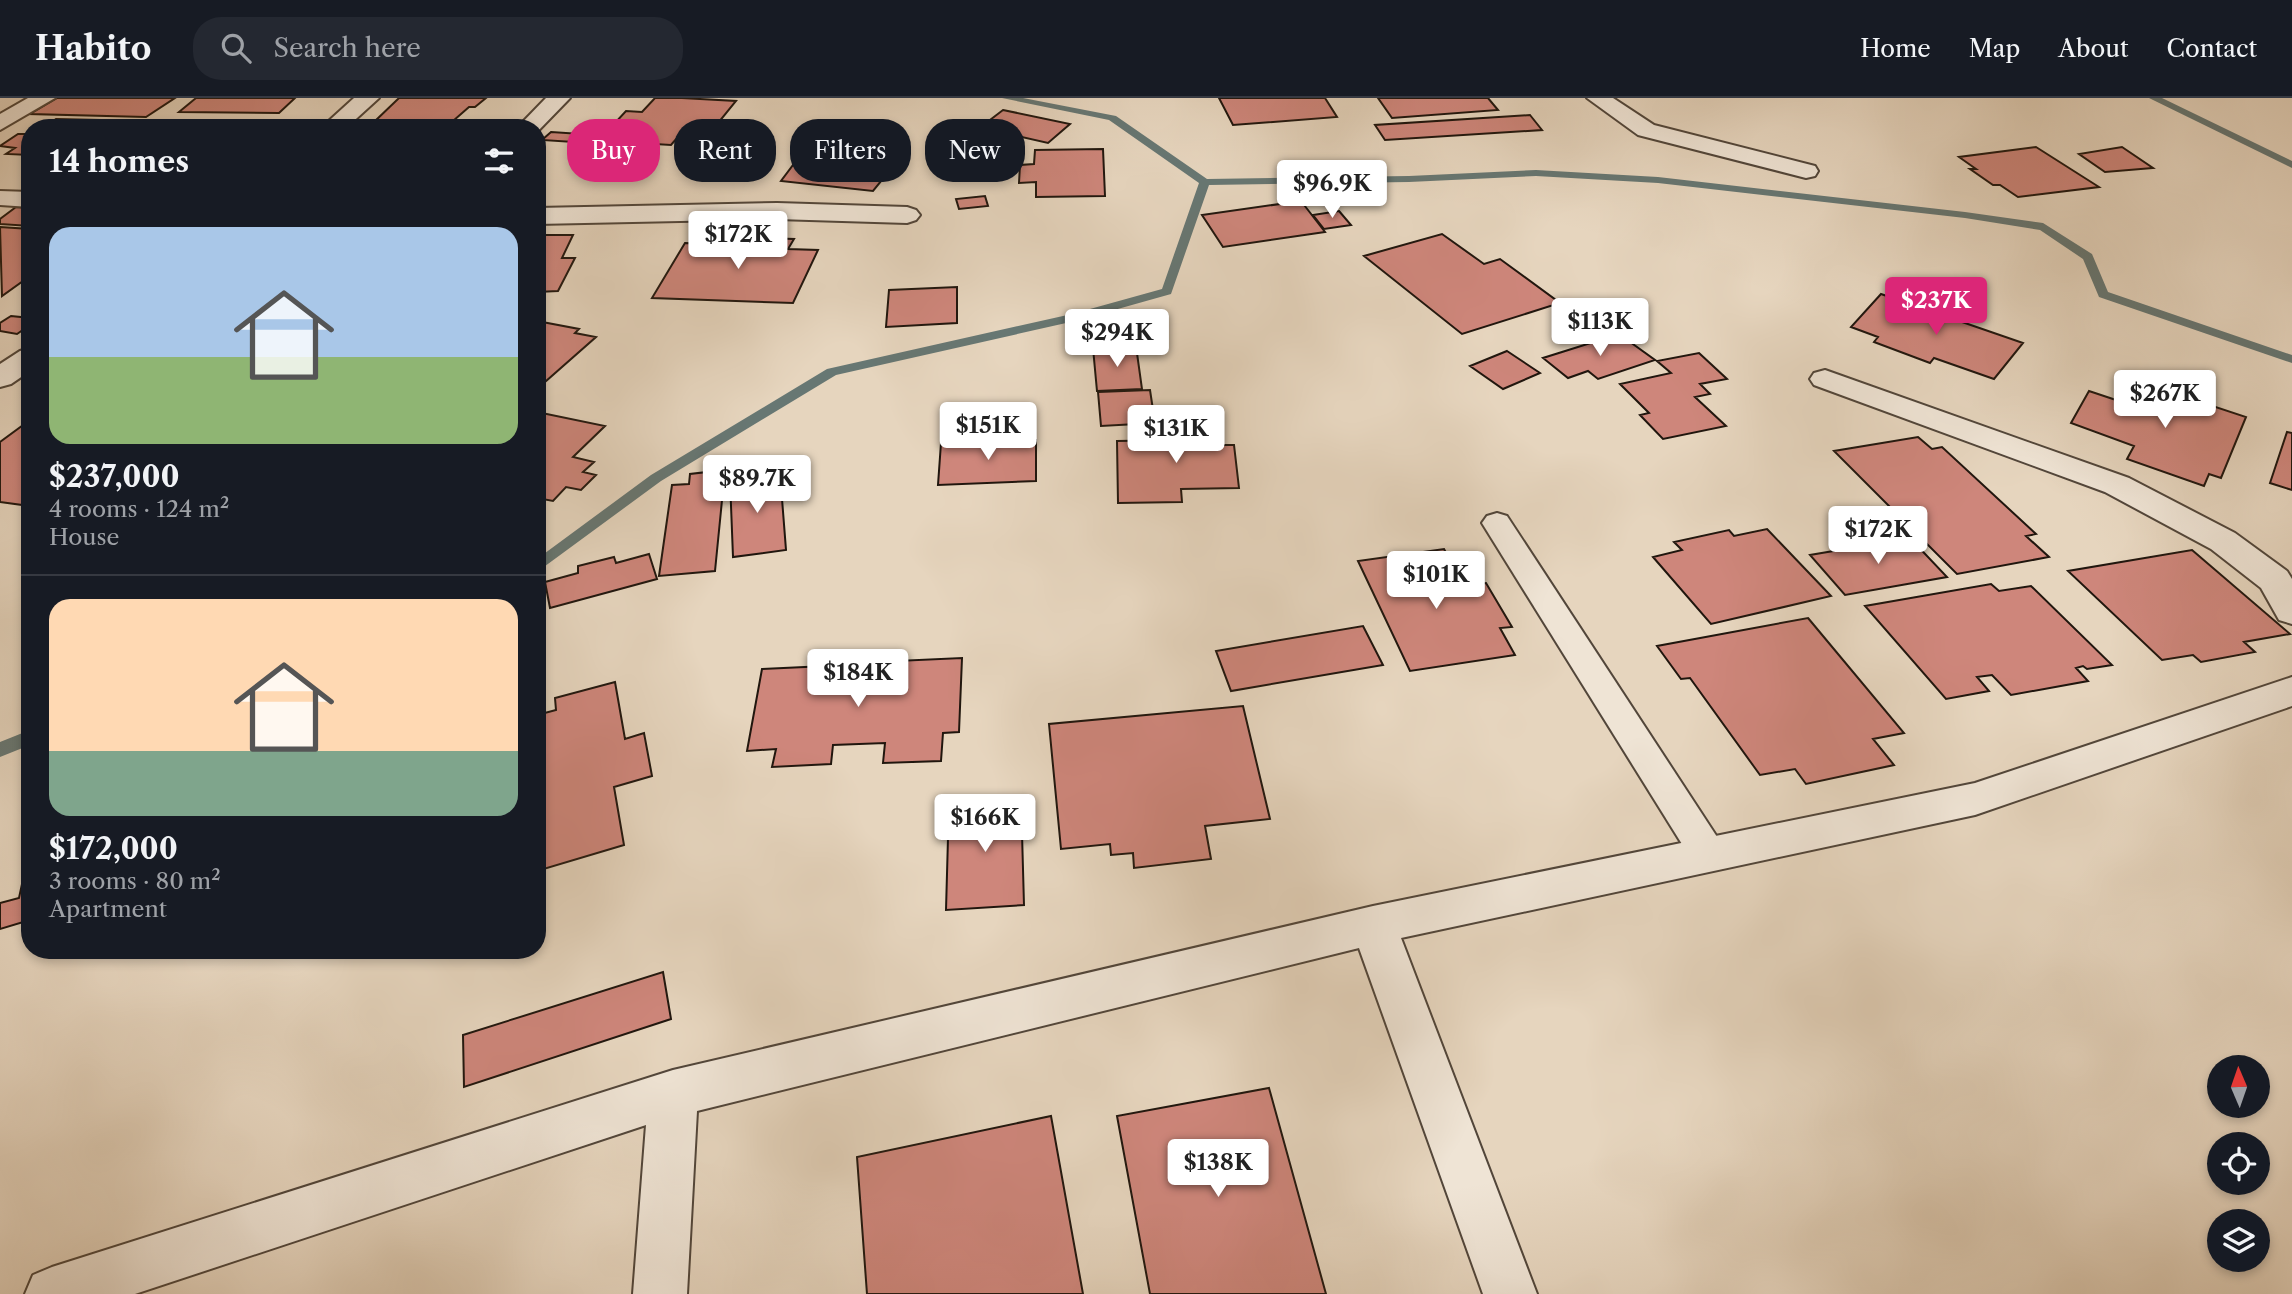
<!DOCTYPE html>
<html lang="en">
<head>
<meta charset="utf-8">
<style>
  :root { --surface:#171b24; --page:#242831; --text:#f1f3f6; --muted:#9ea1a6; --line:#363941; --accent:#db2777 }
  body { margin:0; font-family:"Libre Caslon Text",serif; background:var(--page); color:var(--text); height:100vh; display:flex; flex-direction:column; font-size:26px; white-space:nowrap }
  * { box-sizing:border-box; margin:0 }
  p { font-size:23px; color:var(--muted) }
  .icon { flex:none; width:38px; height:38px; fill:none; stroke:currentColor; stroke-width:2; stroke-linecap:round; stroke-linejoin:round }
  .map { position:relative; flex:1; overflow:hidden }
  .panel { position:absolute; left:21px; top:21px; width:525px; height:840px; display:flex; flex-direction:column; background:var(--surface); border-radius:28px; box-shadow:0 4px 10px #0003 }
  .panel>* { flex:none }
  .top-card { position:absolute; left:567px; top:21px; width:665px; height:63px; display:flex; gap:14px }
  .needle { width:46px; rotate:358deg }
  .controls { position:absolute; left:2207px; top:957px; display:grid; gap:14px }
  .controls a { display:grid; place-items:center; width:63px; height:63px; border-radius:50%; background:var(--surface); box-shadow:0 4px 10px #0003; font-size:35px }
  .price { position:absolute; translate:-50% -60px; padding:0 16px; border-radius:7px; background:#fff; color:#222; font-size:23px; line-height:46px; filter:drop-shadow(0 2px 4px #0008) }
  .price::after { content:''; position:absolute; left:50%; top:42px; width:21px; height:16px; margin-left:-10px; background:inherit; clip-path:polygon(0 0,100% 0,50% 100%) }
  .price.active { background:var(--accent); color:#fff }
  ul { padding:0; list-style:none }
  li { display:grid; align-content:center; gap:14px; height:371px; padding:0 28px }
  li+li { border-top:2px solid var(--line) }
  li span { display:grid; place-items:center; height:217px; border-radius:21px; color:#555 }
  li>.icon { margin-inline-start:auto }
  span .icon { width:126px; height:126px; fill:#fffc; stroke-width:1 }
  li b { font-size:30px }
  h2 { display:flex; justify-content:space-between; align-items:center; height:84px; padding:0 28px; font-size:30px }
  .chip { padding:0 24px; border-radius:28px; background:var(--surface); box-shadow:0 4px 10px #0003; font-size:24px; line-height:63px }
  .chip.active { background:var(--accent); color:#fff }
  header { display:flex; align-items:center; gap:42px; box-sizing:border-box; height:98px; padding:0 35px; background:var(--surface); border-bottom:2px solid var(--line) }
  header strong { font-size:33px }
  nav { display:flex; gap:38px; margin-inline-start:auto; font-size:24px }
  .search { width:490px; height:63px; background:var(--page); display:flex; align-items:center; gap:18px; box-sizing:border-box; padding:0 24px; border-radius:28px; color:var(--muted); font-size:26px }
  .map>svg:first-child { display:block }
</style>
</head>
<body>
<header>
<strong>Habito</strong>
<div class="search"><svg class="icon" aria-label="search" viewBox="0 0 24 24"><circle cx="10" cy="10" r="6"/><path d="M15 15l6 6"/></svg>Search here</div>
<nav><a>Home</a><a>Map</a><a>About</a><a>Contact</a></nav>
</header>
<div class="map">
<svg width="2292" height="1196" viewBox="0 0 2292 1196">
  <rect width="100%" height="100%" fill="#e6d5be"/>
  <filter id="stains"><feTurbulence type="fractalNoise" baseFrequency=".00286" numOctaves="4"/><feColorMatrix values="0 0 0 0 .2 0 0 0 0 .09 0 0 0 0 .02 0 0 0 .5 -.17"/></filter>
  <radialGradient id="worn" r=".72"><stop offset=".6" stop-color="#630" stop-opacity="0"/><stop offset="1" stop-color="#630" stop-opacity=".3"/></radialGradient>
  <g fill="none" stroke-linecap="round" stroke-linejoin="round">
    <path fill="#677773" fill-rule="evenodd" d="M 1002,0 L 1023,0 L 1116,18 L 1207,81 L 1409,78 L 1536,72 L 1658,79 L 1965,114 L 2043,125 L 2092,156 L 2108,194 L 2292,257 L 2292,265 L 2099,199 L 2083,161 L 2040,132 L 1965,120 L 1658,85 L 1536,78 L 1409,84 L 1209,87 L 1171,196 L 1075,223 L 836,277 L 661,383 L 537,474 L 537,461 L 651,377 L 827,271 L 1072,216 L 1162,191 L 1199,85 L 1109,22 Z
      M 2149,0 L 2162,0 L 2292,63 L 2292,70 Z
      M 30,632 L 30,647 L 0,659 L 0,644 Z"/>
  </g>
  <path fill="#ce867b" stroke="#20160e" stroke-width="2" d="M 57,0 L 175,0 L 146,19 L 30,16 Z
    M 196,0 L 295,0 L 279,15 L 179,14 Z
    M 399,0 L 486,0 L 475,9 L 469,9 L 445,30 L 373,25 Z
    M 655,0 L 682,0 L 736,3 L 710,35 L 683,33 L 671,47 L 604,43 L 620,26 L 614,26 L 626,13 L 642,14 Z
    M 1219,0 L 1325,0 L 1337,19 L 1233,27 Z
    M 1378,0 L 1488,0 L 1498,12 L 1392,20 Z
    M 1003,12 L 1070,26 L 1048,45 L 1022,39 L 1011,48 L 1004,47 L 992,56 L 963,50 L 966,47 L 960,45 Z
    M 1530,17 L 1542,32 L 1385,42 L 1375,27 Z
    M 56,21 L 98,22 L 92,26 L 144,27 L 43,30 Z
    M 551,34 L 597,37 L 589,45 L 542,42 Z
    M 18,36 L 30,36 L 30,57 L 6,56 L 15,50 L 0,48 Z
    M 808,47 L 904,55 L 873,93 L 781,83 Z
    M 2036,49 L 2099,89 L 2018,99 L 2000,87 L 1993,87 L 1970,71 L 1976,71 L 1959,59 Z
    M 2122,49 L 2153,70 L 2105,74 L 2079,56 Z
    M 1103,51 L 1105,98 L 1036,99 L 1036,84 L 1019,85 L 1020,67 L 1034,66 L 1035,52 Z
    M 985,98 L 988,108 L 959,111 L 956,101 Z
    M 1301,103 L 1325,134 L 1223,149 L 1202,117 Z
    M 16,109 L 30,110 L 30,128 L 0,126 L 0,121 Z
    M 1339,113 L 1351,127 L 1324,131 L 1313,117 Z
    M 0,129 L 30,131 L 30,178 L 2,198 Z
    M 1442,136 L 1484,166 L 1500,161 L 1560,205 L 1462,236 L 1364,158 Z
    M 537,137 L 573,137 L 562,160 L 575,160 L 558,193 L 537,194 Z
    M 721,139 L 794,141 L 788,151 L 818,152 L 793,205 L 652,200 L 685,145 L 717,146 Z
    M 957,189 L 957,225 L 886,229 L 889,192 Z
    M 1881,196 L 2023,245 L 1994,281 L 1934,260 L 1930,265 L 1874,244 L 1878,239 L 1851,229 Z
    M 11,218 L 30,220 L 30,227 L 17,236 L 0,233 L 0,225 Z
    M 537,223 L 579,231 L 575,235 L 596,239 L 537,291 Z
    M 1619,236 L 1655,262 L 1598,281 L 1588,273 L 1568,280 L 1543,260 Z
    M 1136,248 L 1142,291 L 1097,293 L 1093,250 Z
    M 1507,253 L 1540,275 L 1503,291 L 1470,268 Z
    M 1699,255 L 1727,281 L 1700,286 L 1710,296 L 1695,299 L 1726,328 L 1663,341 L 1640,317 L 1649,315 L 1620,286 L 1671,275 L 1657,263 Z
    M 2128,280 L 2246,319 L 2221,380 L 2209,376 L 2204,388 L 2127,361 L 2134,348 L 2071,325 L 2089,293 L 2116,302 Z
    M 1150,292 L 1155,325 L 1101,328 L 1098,294 Z
    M 537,314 L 605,328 L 573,359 L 594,364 L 583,374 L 596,377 L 581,392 L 566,389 L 553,403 L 537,400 Z
    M 30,322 L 30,408 L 0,404 L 0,344 Z
    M 1180,325 L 1221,325 L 1223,347 L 1234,347 L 1239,390 L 1181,391 L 1182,404 L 1118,405 L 1117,343 L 1181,342 Z
    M 2287,334 L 2292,335 L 2292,392 L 2270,385 Z
    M 1918,339 L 1932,351 L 1942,349 L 2036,436 L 2026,438 L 2049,459 L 1957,476 L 1834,353 Z
    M 1036,342 L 1036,383 L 938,387 L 941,345 Z
    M 725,372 L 715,473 L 659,478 L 672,387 L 689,386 L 690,376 Z
    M 780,375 L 786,452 L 733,459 L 730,382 Z
    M 1767,431 L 1831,498 L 1711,526 L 1653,459 L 1682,452 L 1674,444 L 1729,432 L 1734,438 Z
    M 1910,440 L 1947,479 L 1845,497 L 1810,457 Z
    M 1444,451 L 1464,488 L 1486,485 L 1512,529 L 1500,530 L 1515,557 L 1410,573 L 1358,463 Z
    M 2192,452 L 2290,536 L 2244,544 L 2255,554 L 2201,564 L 2193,557 L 2162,562 L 2068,473 Z
    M 649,456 L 657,481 L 550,510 L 545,484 L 578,475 L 578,468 L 614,459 L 616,465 Z
    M 1991,486 L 1999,493 L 2031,488 L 2112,567 L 2087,571 L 2083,568 L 2076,570 L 2088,583 L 2011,597 L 1992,577 L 1977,579 L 1989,593 L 1946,601 L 1865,508 Z
    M 1808,520 L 1904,635 L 1873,641 L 1894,667 L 1806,686 L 1795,671 L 1760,677 L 1690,580 L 1681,581 L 1657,548 Z
    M 1363,528 L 1383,567 L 1231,593 L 1216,553 Z
    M 897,557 L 897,563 L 962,560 L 959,634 L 943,635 L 941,663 L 883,665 L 885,645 L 833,647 L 831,666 L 772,669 L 776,651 L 747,653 L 762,571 L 826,568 L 826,560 Z
    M 615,584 L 625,641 L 644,635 L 652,678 L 614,689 L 624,747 L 537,773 L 537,617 L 556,612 L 555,600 Z
    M 1243,608 L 1270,721 L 1205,728 L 1211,761 L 1134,770 L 1133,755 L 1111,757 L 1110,746 L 1061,751 L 1049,626 Z
    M 1021,699 L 1024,807 L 946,812 L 949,704 Z
    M 30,784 L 30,822 L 0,831 L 0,805 L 19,800 L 22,786 Z
    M 663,874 L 671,921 L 464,989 L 463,937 Z
    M 1269,990 L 1326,1196 L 1150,1196 L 1117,1018 Z
    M 1051,1018 L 1083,1196 L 867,1196 L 857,1059 Z"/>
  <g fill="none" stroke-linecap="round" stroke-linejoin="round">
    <g stroke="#52463a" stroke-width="4">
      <path id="lane" d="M 1497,415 L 1507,418 L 1721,745 L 1726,756 L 1721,767 L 1708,771 L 1695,767 L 1482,425 L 1487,418 Z"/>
    </g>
    <g stroke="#52463a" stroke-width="4">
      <path id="street" d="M 28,0 L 55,0 L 0,32 L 0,16 Z
        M 354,0 L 379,0 L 346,30 L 321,30 Z
        M 546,0 L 570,0 L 537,34 L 537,30 L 517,30 Z
        M 1587,0 L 1613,0 L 1654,27 L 1815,68 L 1818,73 L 1815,78 L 1806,80 L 1638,37 Z
        M 0,93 L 30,94 L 30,109 L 0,107 Z
        M 777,105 L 907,109 L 916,112 L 920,117 L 916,122 L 907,125 L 777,121 L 537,126 L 537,110 Z
        M 30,250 L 30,273 L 11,286 L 0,289 L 0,266 L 20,253 Z
        M 1825,272 L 2129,380 L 2235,435 L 2287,473 L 2292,481 L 2292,526 L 2279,522 L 2261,490 L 2211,451 L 2105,394 L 1814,287 L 1810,281 L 1814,275 Z
        M 2292,579 L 2292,608 L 1975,717 L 1401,840 L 1537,1196 L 1483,1196 L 1359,850 L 697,1013 L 687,1196 L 633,1196 L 646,1027 L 135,1196 L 25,1196 L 33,1177 L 52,1169 L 673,972 L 1373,808 L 1975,685 Z"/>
    </g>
    <use href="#lane" fill="#efe4d5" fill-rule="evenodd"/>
    <use href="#street" fill="#efe4d5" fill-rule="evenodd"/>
  </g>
  <rect width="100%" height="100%" filter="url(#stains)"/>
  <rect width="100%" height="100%" fill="url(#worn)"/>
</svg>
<div class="controls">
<a><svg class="needle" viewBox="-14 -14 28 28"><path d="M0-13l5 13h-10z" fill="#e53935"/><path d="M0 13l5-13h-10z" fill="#9ea1a6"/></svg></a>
<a><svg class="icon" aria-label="locate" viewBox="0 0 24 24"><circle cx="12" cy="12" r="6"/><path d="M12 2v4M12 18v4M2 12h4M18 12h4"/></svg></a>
<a><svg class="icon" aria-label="layers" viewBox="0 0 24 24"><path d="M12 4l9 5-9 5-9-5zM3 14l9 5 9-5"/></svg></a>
</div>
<b class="price" style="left:1332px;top:122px">$96.9K</b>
<b class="price" style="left:738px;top:173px">$172K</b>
<b class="price active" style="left:1936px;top:239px">$237K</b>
<b class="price" style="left:1600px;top:260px">$113K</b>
<b class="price" style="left:1117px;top:271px">$294K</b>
<b class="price" style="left:2165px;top:332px">$267K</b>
<b class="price" style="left:988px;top:364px">$151K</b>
<b class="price" style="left:1176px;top:367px">$131K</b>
<b class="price" style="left:757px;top:417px">$89.7K</b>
<b class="price" style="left:1878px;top:468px">$172K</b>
<b class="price" style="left:1436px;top:513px">$101K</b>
<b class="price" style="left:858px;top:611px">$184K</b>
<b class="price" style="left:985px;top:756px">$166K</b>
<b class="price" style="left:1218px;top:1101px">$138K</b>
<div class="top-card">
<a class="chip active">Buy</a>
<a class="chip">Rent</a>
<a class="chip">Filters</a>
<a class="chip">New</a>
</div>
<section class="panel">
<h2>14 homes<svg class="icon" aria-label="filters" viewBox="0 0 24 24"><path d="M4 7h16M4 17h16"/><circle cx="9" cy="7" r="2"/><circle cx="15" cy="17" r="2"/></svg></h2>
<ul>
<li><span style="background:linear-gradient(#a9c7e8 60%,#8fb573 0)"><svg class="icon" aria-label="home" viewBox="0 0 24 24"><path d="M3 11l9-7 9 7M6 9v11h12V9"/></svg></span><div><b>$237,000</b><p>4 rooms · 124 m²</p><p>House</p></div></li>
<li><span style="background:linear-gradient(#ffd9b3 70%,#7fa58c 0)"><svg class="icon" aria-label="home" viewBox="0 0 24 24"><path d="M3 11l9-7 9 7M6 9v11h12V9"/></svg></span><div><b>$172,000</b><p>3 rooms · 80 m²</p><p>Apartment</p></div></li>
</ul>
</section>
</div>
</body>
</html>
